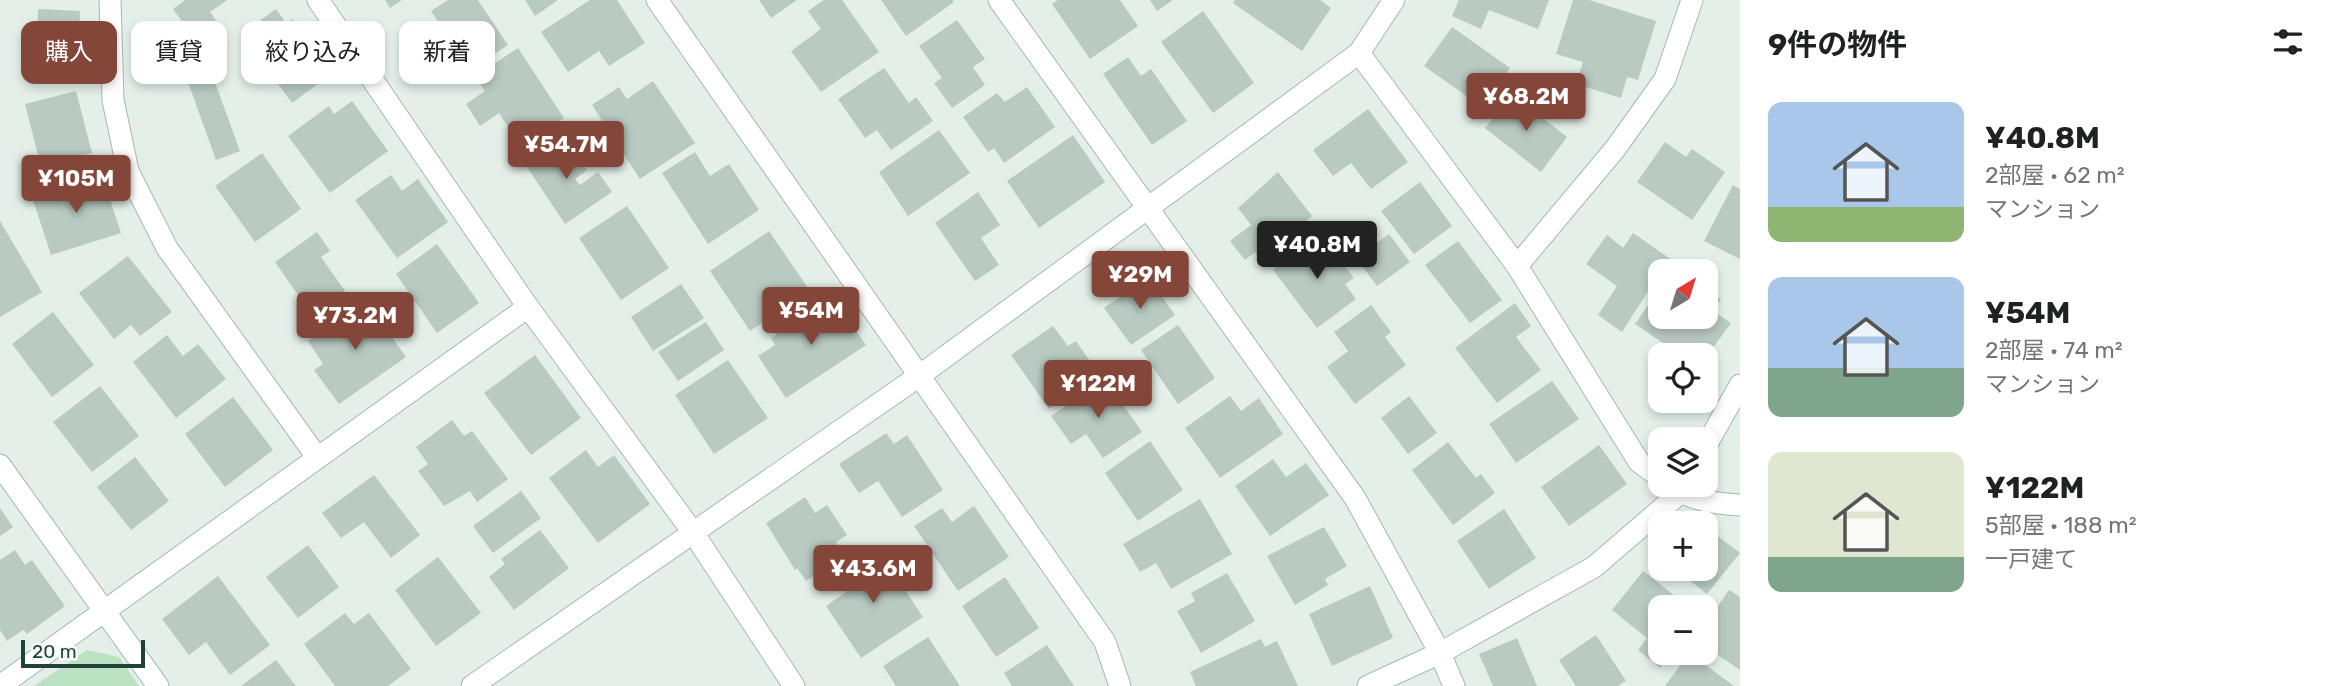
<!DOCTYPE html>
<html lang="ja">
<head>
<meta charset="utf-8">
<style>
  :root { --surface:#fff; --page:#f2f2f2; --text:#202124; --muted:#757577; --accent:#844639 }
  body { margin:0; font-family:Rubik,"Noto Sans JP",sans-serif; background:var(--page); color:var(--text); height:100vh; display:flex; flex-direction:column; font-size:26px; white-space:nowrap }
  * { box-sizing:border-box; margin:0 }
  p { font-size:23px; color:var(--muted) }
  .icon { flex:none; width:38px; height:38px; fill:none; stroke:currentColor; stroke-width:2; stroke-linecap:round; stroke-linejoin:round }
  .map { position:relative; flex:1; overflow:hidden }
  .details { display:flex; flex-direction:column; background:var(--surface); width:595px }
  .details>* { flex:none }
  .top-card { position:absolute; left:21px; top:21px; width:665px; height:63px; display:flex; gap:14px }
  .needle { width:46px; rotate:38deg }
  .controls { position:absolute; left:1648px; top:259px; display:grid; gap:14px }
  .controls a { display:grid; place-items:center; width:70px; height:70px; border-radius:14px; background:var(--surface); box-shadow:0 4px 10px #0003; font-size:35px }
  .scale { position:absolute; left:21px; bottom:18px; width:124px; box-sizing:border-box; padding-left:7px; border:4px solid #214238; border-top:0; font-size:19px; line-height:24px; white-space:nowrap; color:#214238; -webkit-text-stroke:5px #f5faf7; paint-order:stroke }
  .price { position:absolute; translate:-50% -60px; padding:0 16px; border-radius:7px; background:var(--accent); color:#fff; font-size:23px; line-height:46px; filter:drop-shadow(0 2px 4px #0008) }
  .price::after { content:''; position:absolute; left:50%; top:42px; width:21px; height:16px; margin-left:-10px; background:inherit; clip-path:polygon(0 0,100% 0,50% 100%) }
  .price.active { background:#222; color:#fff }
  ul { padding:0; list-style:none }
  li { display:flex; align-items:center; gap:21px; height:175px; padding:0 28px }
  li span { display:grid; place-items:center; flex:none; width:196px; height:140px; border-radius:14px; color:#555 }
  li>.icon { margin-inline-start:auto }
  span .icon { width:84px; height:84px; fill:#fffc; stroke-width:1 }
  li b { font-size:30px }
  h2 { display:flex; justify-content:space-between; align-items:center; height:84px; padding:0 28px; font-size:30px }
  .tag { padding:0 24px; border-radius:14px; background:var(--surface); box-shadow:0 4px 10px #0003; font-size:24px; line-height:63px }
  .tag.active { background:var(--accent); color:#fff }
  main { display:flex; flex:1; min-height:0 }
  .map>svg:first-child { display:block }
</style>
</head>
<body>
<main>
<div class="map">
<svg width="1740" height="686" viewBox="0 0 1740 686">
  <rect width="100%" height="100%" fill="#e4efe9"/>
  <path fill="#bbe1c3" d="M 87,650 L 119,657 L 139,686 L 34,686 Z"/>
  <path fill="#b9cac2" d="M 185,0 L 227,0 L 210,12 L 217,22 L 194,38 L 173,9 Z
    M 385,0 L 402,0 L 390,8 Z
    M 448,0 L 478,0 L 508,45 L 470,70 L 431,11 Z
    M 525,0 L 558,0 L 535,16 Z
    M 590,0 L 617,0 L 645,43 L 609,66 L 599,51 L 568,72 L 541,32 Z
    M 759,0 L 797,0 L 771,18 Z
    M 824,0 L 842,0 L 879,52 L 821,92 L 791,51 L 821,29 L 808,11 Z
    M 881,0 L 952,0 L 954,2 L 906,36 Z
    M 1058,0 L 1120,0 L 1138,26 L 1090,59 L 1052,4 Z
    M 1150,0 L 1173,0 L 1157,11 Z
    M 1235,0 L 1320,0 L 1331,8 L 1302,51 L 1233,3 Z
    M 1459,0 L 1549,0 L 1538,29 L 1489,10 L 1481,29 L 1452,16 Z
    M 1573,0 L 1589,0 L 1656,21 L 1638,80 L 1627,77 L 1621,98 L 1576,84 L 1583,62 L 1556,54 Z
    M 38,9 L 80,11 L 78,70 L 25,68 L 26,41 L 37,42 Z
    M 276,9 L 286,23 L 292,19 L 306,38 L 318,29 L 345,64 L 292,103 L 241,34 Z
    M 1203,11 L 1254,83 L 1213,113 L 1161,42 Z
    M 957,20 L 985,59 L 973,67 L 985,85 L 952,108 L 934,83 L 942,78 L 919,46 Z
    M 1452,27 L 1510,68 L 1482,107 L 1424,66 Z
    M 518,48 L 564,118 L 521,147 L 499,113 L 480,126 L 466,104 L 485,91 L 475,76 Z
    M 1128,57 L 1141,76 L 1151,69 L 1187,121 L 1152,145 L 1103,74 Z
    M 208,63 L 240,151 L 216,160 L 184,71 Z
    M 884,68 L 909,103 L 916,97 L 933,121 L 891,150 L 877,130 L 865,138 L 838,99 Z
    M 653,81 L 695,143 L 640,179 L 592,105 L 619,87 L 627,99 Z
    M 1027,87 L 1055,127 L 1004,163 L 994,148 L 988,152 L 963,117 L 997,93 L 1005,102 Z
    M 76,91 L 92,153 L 41,167 L 25,104 Z
    M 1512,94 L 1567,137 L 1541,172 L 1485,128 Z
    M 352,101 L 388,151 L 330,193 L 288,136 L 329,106 L 334,114 Z
    M 1368,109 L 1408,162 L 1371,189 L 1351,163 L 1333,176 L 1313,150 Z
    M 939,130 L 970,173 L 908,216 L 879,172 Z
    M 1073,135 L 1105,182 L 1039,228 L 1007,181 Z
    M 565,137 L 587,170 L 575,179 L 580,185 L 598,172 L 612,192 L 565,224 L 525,164 Z
    M 1665,142 L 1686,157 L 1692,149 L 1725,172 L 1692,220 L 1637,182 Z
    M 695,152 L 710,176 L 729,164 L 759,210 L 708,244 L 662,173 Z
    M 262,153 L 301,209 L 255,242 L 215,186 Z
    M 1278,172 L 1312,216 L 1304,223 L 1307,227 L 1279,249 L 1282,253 L 1265,266 L 1255,252 L 1245,260 L 1230,241 L 1251,225 L 1238,208 Z
    M 102,175 L 121,233 L 51,255 L 32,197 Z
    M 391,175 L 402,191 L 418,179 L 448,222 L 397,258 L 355,200 Z
    M 1420,182 L 1452,226 L 1414,254 L 1381,211 Z
    M 1733,185 L 1740,189 L 1740,259 L 1704,241 Z
    M 978,192 L 1000,225 L 981,238 L 999,265 L 975,281 L 935,223 Z
    M 627,206 L 669,268 L 621,300 L 579,238 Z
    M 0,221 L 42,292 L 0,317 Z
    M 769,231 L 810,291 L 750,331 L 710,271 Z
    M 317,232 L 330,251 L 321,257 L 345,291 L 311,314 L 275,262 Z
    M 1633,233 L 1672,260 L 1661,271 L 1622,332 L 1598,315 L 1617,286 L 1586,264 L 1607,235 L 1623,248 Z
    M 1320,234 L 1354,278 L 1345,284 L 1356,299 L 1317,328 L 1273,270 Z
    M 1389,234 L 1410,262 L 1377,286 L 1356,258 Z
    M 1458,241 L 1502,300 L 1470,323 L 1425,265 Z
    M 437,244 L 479,303 L 437,333 L 396,274 Z
    M 128,256 L 172,312 L 140,336 L 131,325 L 114,339 L 79,293 Z
    M 1148,277 L 1175,315 L 1131,345 L 1104,308 Z
    M 681,284 L 704,318 L 653,351 L 631,317 Z
    M 1661,287 L 1661,317 L 1706,317 L 1706,288 L 1721,299 L 1713,311 L 1731,323 L 1708,355 L 1689,355 L 1685,352 L 1681,355 L 1635,324 Z
    M 833,297 L 866,345 L 786,398 L 758,356 L 775,345 L 771,338 Z
    M 366,300 L 406,357 L 339,404 L 314,370 L 323,364 L 308,341 Z
    M 1515,303 L 1531,326 L 1516,337 L 1541,370 L 1497,403 L 1455,348 Z
    M 1371,305 L 1391,332 L 1385,337 L 1406,365 L 1355,404 L 1327,367 L 1348,351 L 1334,332 Z
    M 53,312 L 94,365 L 52,397 L 12,344 Z
    M 706,322 L 724,350 L 678,381 L 658,352 Z
    M 1178,325 L 1215,378 L 1178,404 L 1141,350 Z
    M 1053,326 L 1068,346 L 1076,341 L 1099,374 L 1049,409 L 1011,355 Z
    M 167,335 L 183,356 L 198,344 L 226,379 L 176,418 L 133,362 Z
    M 535,355 L 581,418 L 531,455 L 484,393 Z
    M 728,360 L 768,418 L 714,454 L 675,395 Z
    M 1105,379 L 1142,432 L 1103,458 L 1086,434 L 1071,444 L 1051,416 Z
    M 1552,381 L 1579,419 L 1516,463 L 1489,424 Z
    M 100,386 L 139,436 L 92,472 L 53,422 Z
    M 1230,396 L 1241,411 L 1259,398 L 1283,434 L 1220,478 L 1185,428 Z
    M 1409,396 L 1437,433 L 1408,454 L 1381,418 Z
    M 233,397 L 273,450 L 225,487 L 185,434 Z
    M 452,420 L 464,436 L 472,431 L 508,479 L 477,502 L 470,491 L 444,506 L 418,471 L 428,464 L 416,447 Z
    M 886,433 L 894,444 L 907,435 L 943,490 L 902,517 L 878,481 L 859,493 L 839,464 Z
    M 1150,441 L 1183,490 L 1138,521 L 1105,473 Z
    M 1448,442 L 1476,478 L 1481,474 L 1495,493 L 1453,525 L 1412,470 Z
    M 1599,445 L 1627,484 L 1569,526 L 1541,487 Z
    M 586,450 L 598,467 L 614,455 L 650,504 L 598,543 L 549,478 Z
    M 135,457 L 169,501 L 131,530 L 97,487 Z
    M 1273,459 L 1286,477 L 1306,463 L 1329,495 L 1270,536 L 1235,486 Z
    M 374,475 L 420,535 L 391,558 L 364,522 L 341,538 L 322,513 Z
    M 521,491 L 541,518 L 493,553 L 473,526 Z
    M 805,497 L 815,513 L 827,505 L 847,535 L 836,542 L 845,555 L 806,581 L 797,568 L 795,570 L 766,523 Z
    M 1200,499 L 1232,554 L 1171,589 L 1156,563 L 1140,572 L 1123,544 Z
    M 974,506 L 1009,557 L 958,591 L 914,526 L 942,508 L 952,522 Z
    M 0,508 L 13,527 L 0,536 Z
    M 1504,509 L 1536,558 L 1489,589 L 1457,541 Z
    M 1324,527 L 1347,566 L 1325,579 L 1328,585 L 1295,605 L 1267,556 Z
    M 1707,528 L 1740,553 L 1707,594 L 1675,569 L 1706,569 Z
    M 540,530 L 569,568 L 514,610 L 489,577 L 505,564 L 501,559 Z
    M 308,545 L 339,587 L 298,618 L 266,577 Z
    M 15,550 L 25,565 L 32,560 L 65,606 L 27,634 L 23,630 L 7,641 L 0,630 L 0,560 Z
    M 879,551 L 923,617 L 861,658 L 826,606 L 846,592 L 837,579 Z
    M 438,557 L 481,613 L 436,646 L 395,590 Z
    M 1643,571 L 1689,607 L 1661,607 L 1661,653 L 1671,653 L 1660,668 L 1638,650 L 1647,638 L 1612,610 Z
    M 1227,573 L 1255,621 L 1201,653 L 1177,611 L 1195,601 L 1191,593 Z
    M 218,576 L 270,645 L 230,675 L 206,642 L 189,655 L 162,619 Z
    M 1005,577 L 1039,628 L 996,657 L 962,606 Z
    M 1370,586 L 1393,638 L 1332,666 L 1309,614 Z
    M 1729,590 L 1740,597 L 1740,670 L 1706,647 L 1706,623 Z
    M 345,613 L 354,624 L 369,613 L 411,669 L 388,686 L 335,686 L 304,644 Z
    M 1596,635 L 1626,681 L 1618,686 L 1576,686 L 1559,660 Z
    M 928,637 L 960,686 L 896,686 L 883,666 Z
    M 1517,638 L 1537,686 L 1493,686 L 1479,654 Z
    M 1261,639 L 1265,647 L 1277,641 L 1298,686 L 1196,686 L 1190,672 Z
    M 1047,645 L 1074,686 L 1012,686 L 1004,673 Z
    M 1689,653 L 1734,686 L 1665,686 Z
    M 276,660 L 296,686 L 241,686 Z"/>
  <g fill="none" stroke-linecap="round" stroke-linejoin="round">
    <g stroke="#a6b8b0" stroke-width="23">
      <path id="minor" d="M 110,0 L 113,100 L 128,171 L 167,248 L 317,457
        M 318,0 L 528,307 L 692,531 L 794,686
        M 657,0 L 1105,642 L 1120,686
        M 999,0 L 1355,498 L 1440,653 L 1454,686
        M 1359,53 L 1517,266 L 1639,462 L 1661,478
        M 1517,266 L 1615,149 L 1665,79 L 1692,0
        M 1706,446 L 1740,385
        M 0,465 L 158,686
        M 1671,486 C 1690,500 1717,504 1740,505
        M 0,686 L 528,307
        M 472,686 L 919,376 L 1359,53 L 1394,0
        M 1368,686 L 1440,653 L 1594,567 L 1680,493 L 1685,485"/>
    </g>
    <use href="#minor" stroke="#fff" stroke-width="21"/>
  </g>
</svg>
<div class="controls">
<a><svg class="needle" viewBox="-14 -14 28 28"><path d="M0-13l5 13h-10z" fill="#e53935"/><path d="M0 13l5-13h-10z" fill="#757577"/></svg></a>
<a><svg class="icon" aria-label="locate" viewBox="0 0 24 24"><circle cx="12" cy="12" r="6"/><path d="M12 2v4M12 18v4M2 12h4M18 12h4"/></svg></a>
<a><svg class="icon" aria-label="layers" viewBox="0 0 24 24"><path d="M12 4l9 5-9 5-9-5zM3 14l9 5 9-5"/></svg></a>
<a>+</a>
<a>−</a>
</div>
<div class="scale">20 m</div>
<b class="price" style="left:1526px;top:133px">¥68.2M</b>
<b class="price" style="left:566px;top:181px">¥54.7M</b>
<b class="price" style="left:76px;top:215px">¥105M</b>
<b class="price active" style="left:1317px;top:281px">¥40.8M</b>
<b class="price" style="left:1140px;top:311px">¥29M</b>
<b class="price" style="left:811px;top:347px">¥54M</b>
<b class="price" style="left:355px;top:352px">¥73.2M</b>
<b class="price" style="left:1098px;top:420px">¥122M</b>
<b class="price" style="left:873px;top:605px">¥43.6M</b>
<div class="top-card">
<a class="tag active">購入</a>
<a class="tag">賃貸</a>
<a class="tag">絞り込み</a>
<a class="tag">新着</a>
</div>
</div>
<section class="details">
<h2>9件の物件<svg class="icon" aria-label="filters" viewBox="0 0 24 24"><path d="M4 7h16M4 17h16"/><circle cx="9" cy="7" r="2"/><circle cx="15" cy="17" r="2"/></svg></h2>
<ul>
<li><span style="background:linear-gradient(#a9c7e8 75%,#8fb573 0)"><svg class="icon" aria-label="home" viewBox="0 0 24 24"><path d="M3 11l9-7 9 7M6 9v11h12V9"/></svg></span><div><b>¥40.8M</b><p>2部屋 · 62 m²</p><p>マンション</p></div></li>
<li><span style="background:linear-gradient(#a9c7e8 65%,#7fa58c 0)"><svg class="icon" aria-label="home" viewBox="0 0 24 24"><path d="M3 11l9-7 9 7M6 9v11h12V9"/></svg></span><div><b>¥54M</b><p>2部屋 · 74 m²</p><p>マンション</p></div></li>
<li><span style="background:linear-gradient(#dfe7d0 75%,#7fa58c 0)"><svg class="icon" aria-label="home" viewBox="0 0 24 24"><path d="M3 11l9-7 9 7M6 9v11h12V9"/></svg></span><div><b>¥122M</b><p>5部屋 · 188 m²</p><p>一戸建て</p></div></li>
</ul>
</section>
</main>
</body>
</html>
